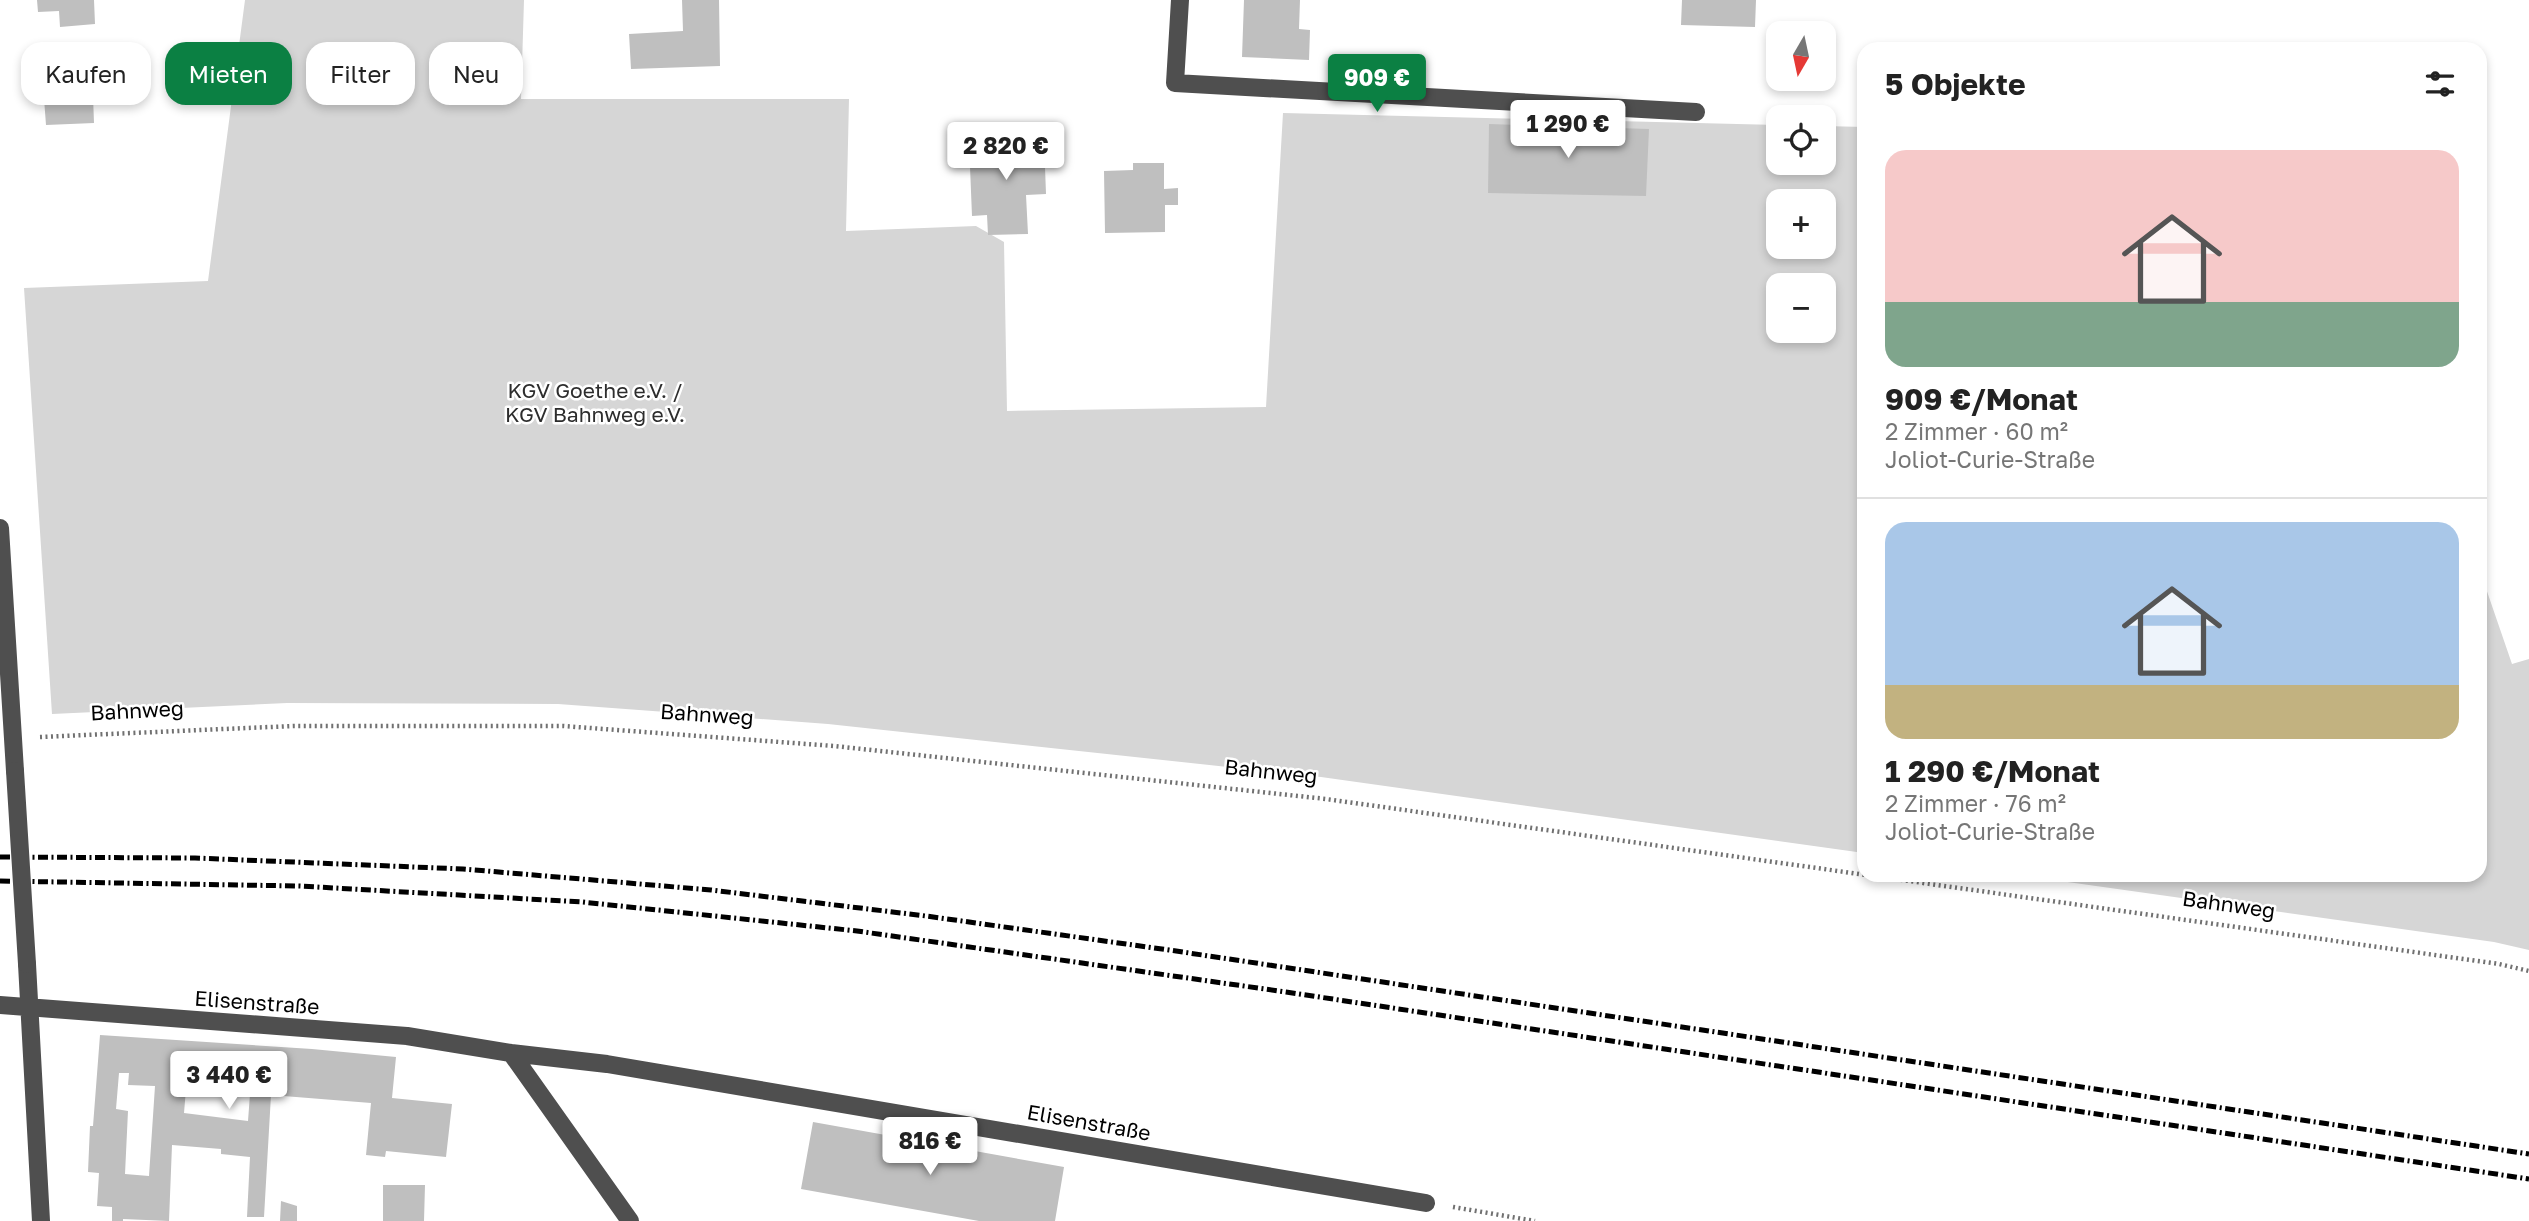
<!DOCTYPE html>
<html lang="de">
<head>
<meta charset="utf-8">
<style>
  :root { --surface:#fff; --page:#f2f2f2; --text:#222; --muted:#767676; --line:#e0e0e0; --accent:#0b8043 }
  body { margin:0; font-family:"Golos Text",sans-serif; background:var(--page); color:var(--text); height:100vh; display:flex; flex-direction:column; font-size:26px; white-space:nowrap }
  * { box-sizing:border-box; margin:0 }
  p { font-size:23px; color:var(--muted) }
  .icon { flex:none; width:38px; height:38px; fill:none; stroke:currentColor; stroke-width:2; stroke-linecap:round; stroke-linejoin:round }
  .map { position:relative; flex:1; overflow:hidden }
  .sheet { position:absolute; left:1857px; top:42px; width:630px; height:840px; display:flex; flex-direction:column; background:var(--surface); border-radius:21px; box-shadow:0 4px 10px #0003 }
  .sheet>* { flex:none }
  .hud { position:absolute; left:21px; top:42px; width:665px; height:63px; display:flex; gap:14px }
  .needle { width:46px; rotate:189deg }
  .buttons { position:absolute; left:1766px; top:21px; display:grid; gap:14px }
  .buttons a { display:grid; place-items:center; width:70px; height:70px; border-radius:14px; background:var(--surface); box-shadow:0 4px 10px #0003; font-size:35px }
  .price { position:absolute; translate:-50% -60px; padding:0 16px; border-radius:7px; background:#fff; color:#222; font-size:23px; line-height:46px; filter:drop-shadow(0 2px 4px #0008) }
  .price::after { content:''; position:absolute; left:50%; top:42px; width:21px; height:16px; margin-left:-10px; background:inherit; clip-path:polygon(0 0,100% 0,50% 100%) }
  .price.active { background:var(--accent); color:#fff }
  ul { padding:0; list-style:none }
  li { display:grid; align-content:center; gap:14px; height:371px; padding:0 28px }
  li+li { border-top:2px solid var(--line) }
  li span { display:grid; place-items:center; height:217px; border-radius:21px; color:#555 }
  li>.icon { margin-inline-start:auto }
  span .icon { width:126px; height:126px; fill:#fffc; stroke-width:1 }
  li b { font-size:30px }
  h2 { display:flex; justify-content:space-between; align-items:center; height:84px; padding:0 28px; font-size:30px }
  .tag { padding:0 24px; border-radius:21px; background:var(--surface); box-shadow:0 4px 10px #0003; font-size:24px; line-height:63px }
  .tag.active { background:var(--accent); color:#fff }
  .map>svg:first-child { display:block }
</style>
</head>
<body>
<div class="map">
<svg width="2529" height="1221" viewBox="0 0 2529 1221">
  <rect width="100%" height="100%" fill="#fff"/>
  <path fill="#d6d6d6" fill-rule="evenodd" d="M 245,0 L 524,0 L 521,99 L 849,99 L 846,231 L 976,226 L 1004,242 L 1007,411 L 1266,407 L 1283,113 L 1778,125 L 1778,163 L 1824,163 L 1824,126 L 1864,127 L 1864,853 L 1321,777 L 828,724 L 558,704 L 287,703 L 52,714 L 24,288 L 208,281 ZM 1778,201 L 1824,201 L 1824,247 L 1778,247 ZM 1778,285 L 1824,285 L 1824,331 L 1778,331 Z
    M 2480,571 L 2512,664 L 2529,659 L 2529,950 L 2494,942 L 2018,875 L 2480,875 Z"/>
  <path fill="#bfbfbf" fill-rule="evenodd" d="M 37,0 L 94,0 L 95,24 L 60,27 L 59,11 L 38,12 Z
    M 682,0 L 719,0 L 720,66 L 631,69 L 629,34 L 683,31 Z
    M 1244,0 L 1300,0 L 1299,29 L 1310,30 L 1309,60 L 1242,57 Z
    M 1682,0 L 1756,0 L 1755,27 L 1681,25 Z
    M 1777,27 L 1793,28 L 1793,33 L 1777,33 Z
    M 92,69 L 94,123 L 46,125 L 42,72 Z
    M 1489,124 L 1649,129 L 1646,196 L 1488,193 Z
    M 1044,140 L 1046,194 L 1026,195 L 1028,234 L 988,235 L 987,215 L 972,216 L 969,142 Z
    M 1133,163 L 1164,163 L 1164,189 L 1178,188 L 1178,205 L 1165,205 L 1165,232 L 1105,233 L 1104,171 L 1133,170 Z
    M 100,1035 L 312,1049 L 396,1057 L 392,1098 L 452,1104 L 446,1157 L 386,1151 L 385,1157 L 366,1155 L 371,1103 L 271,1095 L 264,1217 L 247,1217 L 250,1157 L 221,1154 L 221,1149 L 172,1145 L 169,1221 L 123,1219 L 123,1221 L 112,1221 L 112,1207 L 97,1206 L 99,1173 L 88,1172 L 90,1126 L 93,1126 ZM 119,1073 L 129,1073 L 128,1085 L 155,1086 L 149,1176 L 125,1174 L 128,1111 L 116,1109 ZM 186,1089 L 250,1094 L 248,1121 L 184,1113 Z
    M 813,1122 L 1064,1167 L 1055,1221 L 979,1221 L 801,1189 Z
    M 383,1185 L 425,1185 L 424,1221 L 383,1221 Z
    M 281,1201 L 297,1206 L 297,1221 L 280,1221 Z"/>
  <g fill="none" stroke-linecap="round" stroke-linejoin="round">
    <path stroke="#717171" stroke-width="4.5" stroke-dasharray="2 3.5" stroke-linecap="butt" d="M 40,737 L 293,726 L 563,726 L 834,746 L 1326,799 L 2499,964 L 2529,971
      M 1453,1207 L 1535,1221"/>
    <path stroke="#4f4f4f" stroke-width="18" d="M 1180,0 L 1175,83 L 1696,112
      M 0,528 L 15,771
      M 27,964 L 41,1221
      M 0,1005 L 407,1036 L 511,1053 L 607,1064 L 1426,1203
      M 511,1053 L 630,1221"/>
    <path stroke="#000" stroke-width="5" stroke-dasharray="10 3.5 2 3.5" stroke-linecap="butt" d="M 0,857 L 195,858 L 463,869 L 711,890 L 926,916 L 1169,950 L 2529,1154
      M 0,881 L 299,886 L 582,902 L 857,931 L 1286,992 L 2529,1179"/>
    <path stroke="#4f4f4f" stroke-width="18" d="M 15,771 L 27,964"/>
  </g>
  <g text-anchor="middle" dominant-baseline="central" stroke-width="5" stroke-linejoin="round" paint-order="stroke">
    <g font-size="21" fill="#2d2d2d" stroke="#fff">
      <text x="595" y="390">KGV Goethe e.V. /<tspan x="595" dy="24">KGV Bahnweg e.V.</tspan></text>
    </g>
    <g font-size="21" fill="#000" stroke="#fff">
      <text transform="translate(137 710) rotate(-3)">Bahnweg</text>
      <text transform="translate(707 714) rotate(4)">Bahnweg</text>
      <text transform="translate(1271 771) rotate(6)">Bahnweg</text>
      <text transform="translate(2229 904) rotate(8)">Bahnweg</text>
      <text transform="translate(257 1002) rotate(4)">Elisenstraße</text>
      <text transform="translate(1089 1122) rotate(10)">Elisenstraße</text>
    </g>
  </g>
</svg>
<div class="buttons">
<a><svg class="needle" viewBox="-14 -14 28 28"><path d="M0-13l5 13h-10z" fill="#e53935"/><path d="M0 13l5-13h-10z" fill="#767676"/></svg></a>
<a><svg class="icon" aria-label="locate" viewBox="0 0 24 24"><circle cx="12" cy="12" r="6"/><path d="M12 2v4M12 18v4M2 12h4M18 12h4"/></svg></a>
<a>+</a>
<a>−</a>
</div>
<b class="price active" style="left:1377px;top:114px">909 €</b>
<b class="price" style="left:1568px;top:160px">1 290 €</b>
<b class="price" style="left:1006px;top:182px">2 820 €</b>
<b class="price" style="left:229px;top:1111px">3 440 €</b>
<b class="price" style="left:930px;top:1177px">816 €</b>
<div class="hud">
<a class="tag">Kaufen</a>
<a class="tag active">Mieten</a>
<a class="tag">Filter</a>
<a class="tag">Neu</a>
</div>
<section class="sheet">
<h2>5 Objekte<svg class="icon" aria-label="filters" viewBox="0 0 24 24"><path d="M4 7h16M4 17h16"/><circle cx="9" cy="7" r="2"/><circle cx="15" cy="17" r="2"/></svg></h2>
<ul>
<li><span style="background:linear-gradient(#f6c9c9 70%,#7fa58c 0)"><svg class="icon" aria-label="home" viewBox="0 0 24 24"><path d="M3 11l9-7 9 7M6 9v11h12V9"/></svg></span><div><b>909 €/Monat</b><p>2 Zimmer · 60 m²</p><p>Joliot-Curie-Straße</p></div></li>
<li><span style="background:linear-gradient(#a9c7e8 75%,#c2b280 0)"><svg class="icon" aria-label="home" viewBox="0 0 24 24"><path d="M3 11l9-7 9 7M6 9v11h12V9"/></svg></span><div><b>1 290 €/Monat</b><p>2 Zimmer · 76 m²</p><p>Joliot-Curie-Straße</p></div></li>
</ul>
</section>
</div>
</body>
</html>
